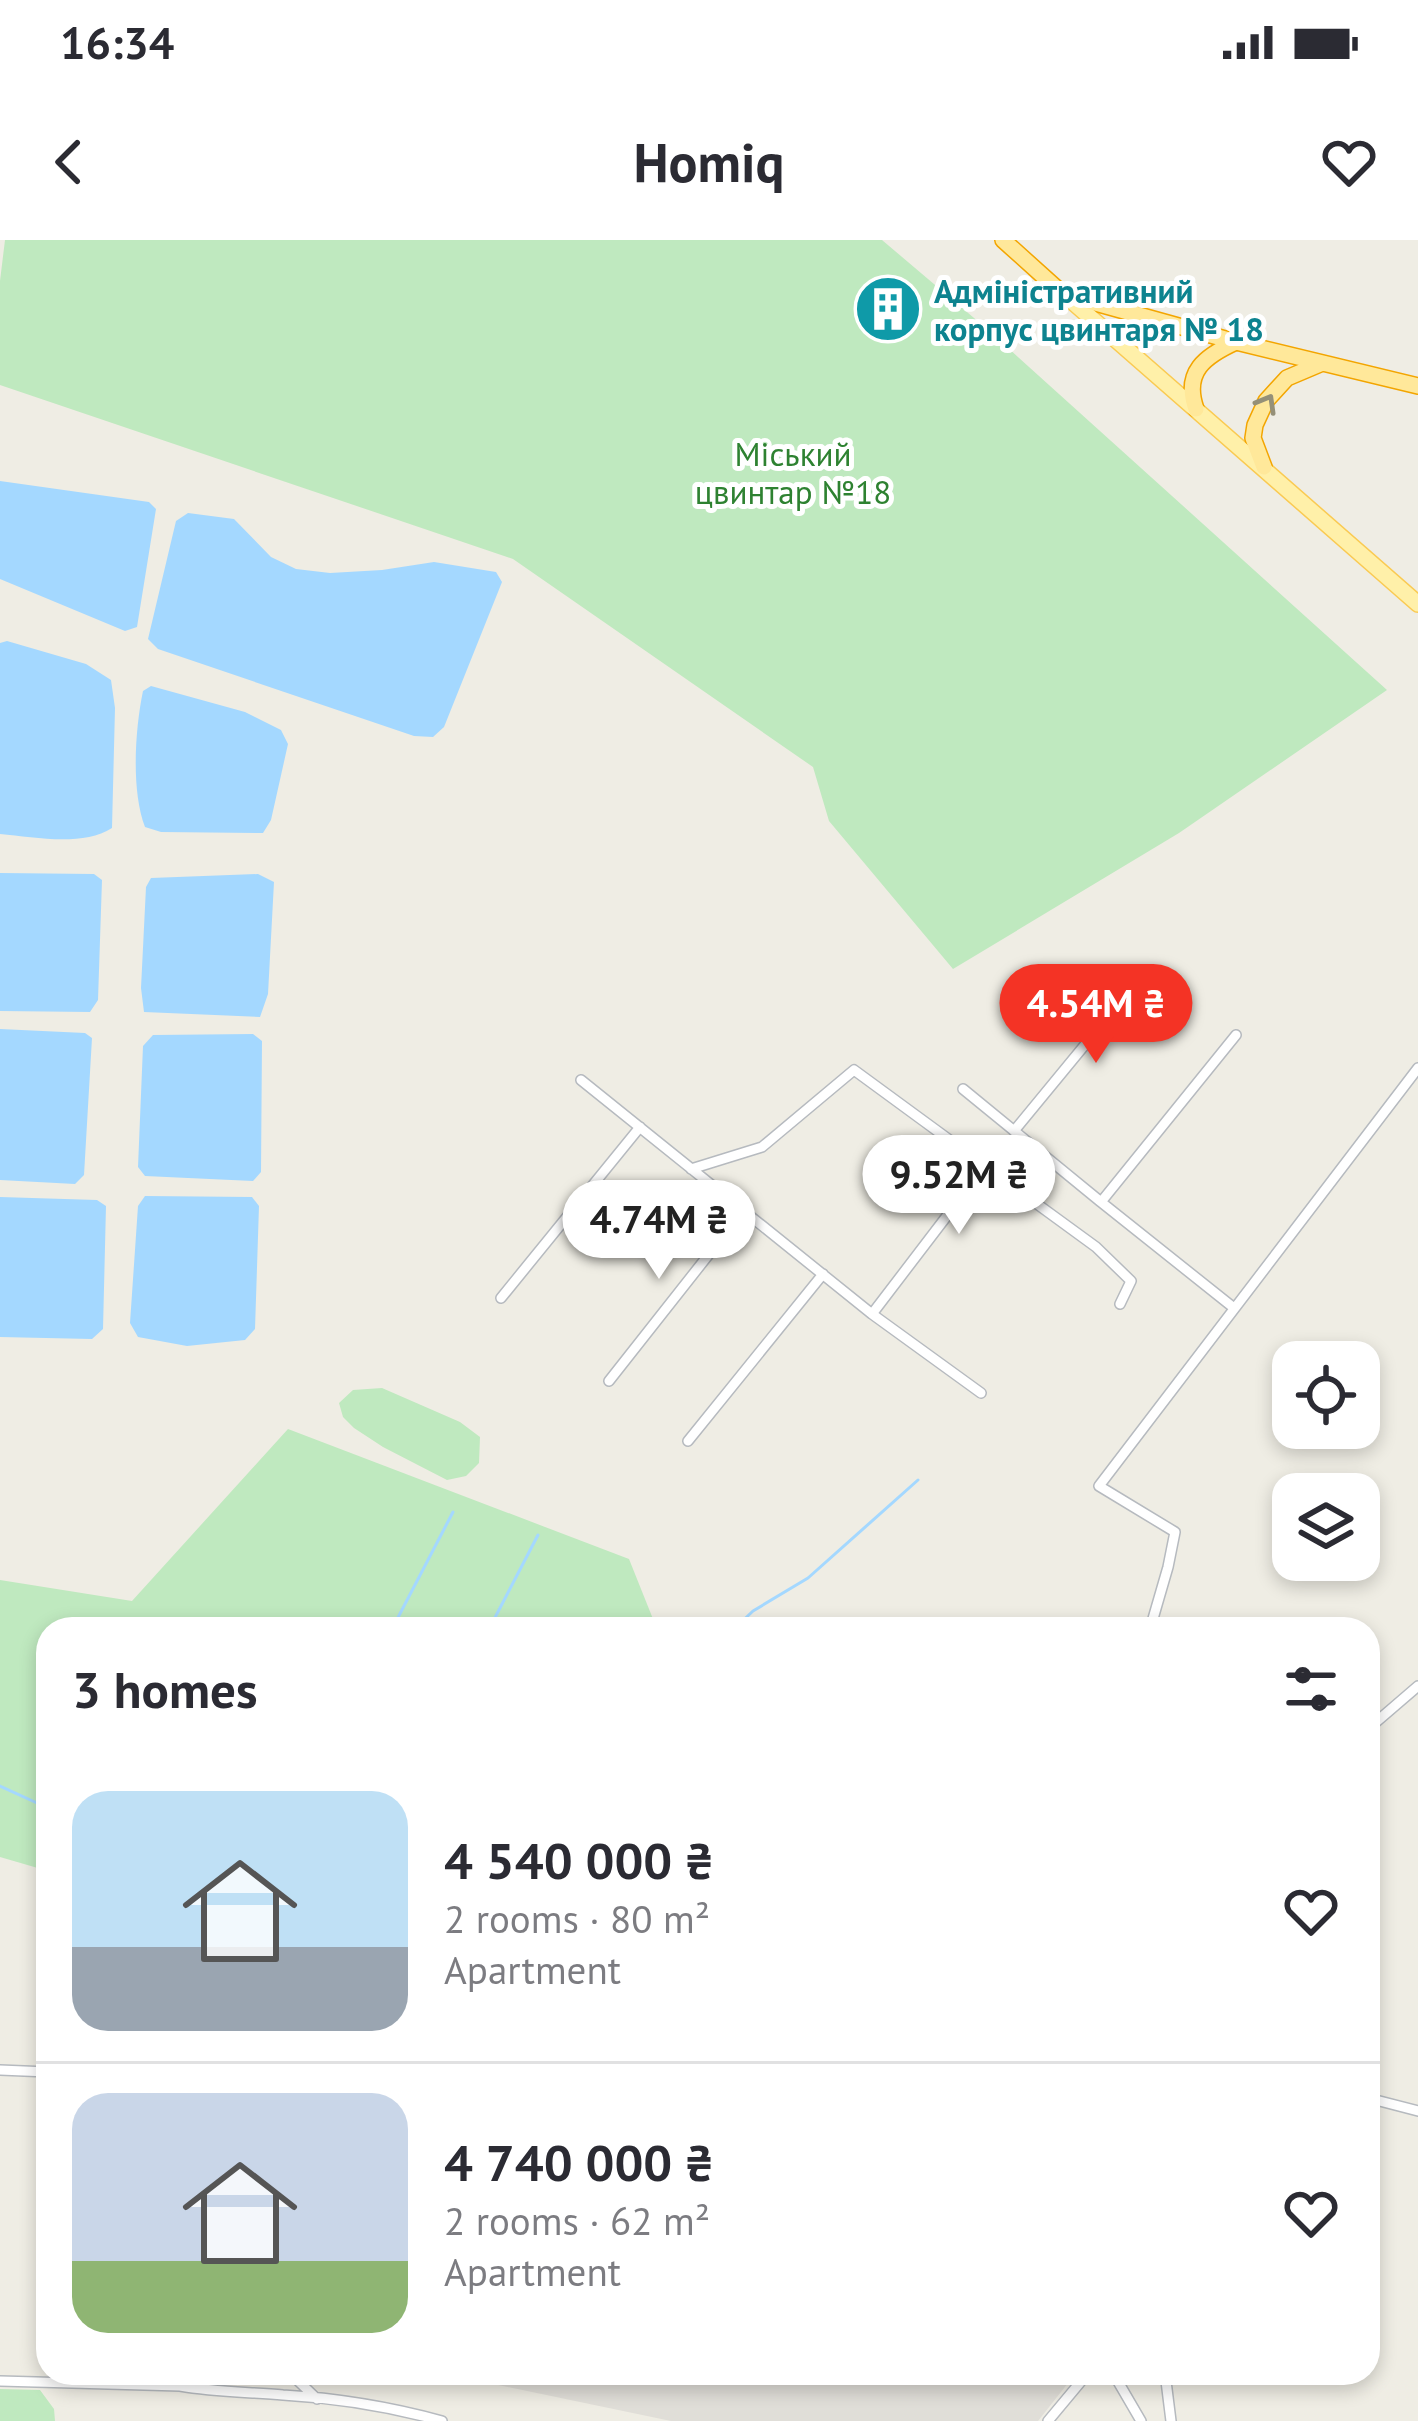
<!DOCTYPE html>
<html lang="en">
<head>
<meta charset="utf-8">
<style>
  :root { --surface:#fff; --page:#f2f2f3; --text:#2b2b33; --muted:#7c7c81; --line:#e1e1e2; --accent:#f43325 }
  body { margin:0; font-family:"PT Sans",sans-serif; background:var(--page); color:var(--text); height:100vh; display:flex; flex-direction:column; font-size:45px; white-space:nowrap }
  * { box-sizing:border-box; margin:0 }
  p { font-size:39px; color:var(--muted) }
  .icon { flex:none; width:66px; height:66px; fill:none; stroke:currentColor; stroke-width:2; stroke-linecap:round; stroke-linejoin:round }
  .map { position:relative; flex:1; overflow:hidden }
  .drawer { position:absolute; left:36px; top:1377px; width:1344px; height:768px; display:flex; flex-direction:column; background:var(--surface); border-radius:36px; box-shadow:0 6px 18px #0003 }
  .drawer>* { flex:none }
  .buttons { position:absolute; left:1272px; top:1101px; display:grid; gap:24px }
  .buttons a { display:grid; place-items:center; width:108px; height:108px; border-radius:24px; background:var(--surface); box-shadow:0 6px 18px #0003; font-size:60px }
  .price { position:absolute; translate:-50% -102px; padding:0 27px; border-radius:42px; background:#fff; color:#222; font-size:39px; line-height:78px; filter:drop-shadow(0 3px 6px #0008) }
  .price::after { content:''; position:absolute; left:50%; top:72px; width:36px; height:27px; margin-left:-18px; background:inherit; clip-path:polygon(0 0,100% 0,50% 100%) }
  .price.current { background:var(--accent); color:#fff }
  ul { padding:0; list-style:none }
  li { display:flex; align-items:center; gap:36px; height:300px; padding:0 36px }
  li+li { border-top:3px solid var(--line) }
  li span { display:grid; place-items:center; flex:none; width:336px; height:240px; border-radius:36px; color:#555 }
  li>.icon { margin-inline-start:auto }
  span .icon { width:144px; height:144px; fill:#fffc; stroke-width:1 }
  li b { font-size:51px }
  h2 { display:flex; justify-content:space-between; align-items:center; height:144px; padding:0 36px; font-size:51px }
  .status { display:flex; justify-content:space-between; align-items:center; height:84px; padding:0 60px; background:var(--surface); direction:ltr }
  .status svg { height:33px; fill:currentColor }
  header { display:flex; justify-content:space-between; align-items:center; height:156px; padding:0 36px; background:var(--surface); font-size:54px; font-weight:700 }
  .map>svg:first-child { display:block }
</style>
</head>
<body>
<div class="status"><b>16:34</b><svg viewBox="0 0 49 12"><path d="M0 12V9h3v3zM5 12V6h3v6zM10 12V3h3v9zM15 12V0h3v12zM26 1h20v11H26zM47 4h2v5h-2z"/></svg></div>
<header><svg class="icon" aria-label="back" viewBox="0 0 24 24"><path d="M15 5l-7 7 7 7"/></svg>Homiq<svg class="icon" aria-label="heart" viewBox="0 0 24 24"><path d="M12 20l-8-8c-3-5 5-10 8-4 3-6 11-1 8 4z"/></svg></header>
<div class="map">
<svg width="1418" height="2181" viewBox="0 0 1418 2181">
  <rect width="100%" height="100%" fill="#efede4"/>
  <path fill="#e0ded8" d="M 441,2133 L 1076,2133 L 1038,2181 L 671,2181 Z"/>
  <path fill="#bfe9bf" d="M 5,0 L 882,0 L 987,89 L 1387,450 L 1179,593 L 953,729 L 829,581 L 813,527 L 513,319 L 0,145 L 0,41 Z
    M 382,1148 L 460,1182 L 480,1197 L 479,1223 L 466,1236 L 447,1240 L 383,1207 L 354,1188 L 343,1177 L 339,1163 L 353,1150 Z
    M 288,1189 L 629,1319 L 657,1389 L 48,1389 L 48,1631 L 0,1617 L 0,1340 L 132,1361 Z
    M 0,2149 L 40,2150 L 54,2169 L 55,2181 L 0,2181 Z"/>
  <path fill="#a4d8ff" d="M 0,241 L 149,262 L 156,269 L 137,387 L 125,391 L 0,339 Z
    M 188,273 L 234,279 L 271,317 L 296,329 L 330,333 L 382,330 L 434,322 L 496,332 L 502,342 L 444,487 L 433,497 L 414,496 L 158,409 L 148,399 L 176,281 Z
    M 7,401 L 86,424 L 111,440 L 115,468 L 112,588 C 82,607 35,597 0,594 L 0,403 Z
    M 151,446 L 245,472 L 281,490 L 288,504 L 271,580 L 263,593 L 161,592 L 145,587 C 131,551 135,489 143,451 Z
    M 0,633 L 94,634 L 102,640 L 98,760 L 90,772 L 0,771 Z
    M 258,634 L 274,642 L 268,754 L 260,777 L 144,772 L 141,748 L 146,647 L 151,638 Z
    M 0,789 L 85,793 L 92,798 L 84,935 L 75,944 L 0,940 Z
    M 253,794 L 262,801 L 261,932 L 253,941 L 145,936 L 138,927 L 143,806 L 153,795 Z
    M 145,956 L 252,957 L 259,966 L 255,1089 L 245,1100 L 187,1106 L 138,1097 L 130,1083 L 138,966 Z
    M 0,957 L 97,960 L 106,966 L 103,1089 L 92,1099 L 0,1097 Z"/>
  <g fill="none" stroke-linecap="round" stroke-linejoin="round">
    <path stroke="#a4d8ff" stroke-width="3" d="M 392,1389 L 453,1272
      M 489,1389 L 538,1295
      M 734,1389 L 753,1371 L 808,1338 L 918,1240
      M 0,1546 L 48,1568"/>
    <g stroke="#b6babf" stroke-width="12">
      <path id="minor" d="M 581,840 L 872,1074
        M 963,849 L 1101,962
        M 1014,891 L 1144,733
        M 691,929 L 762,907 L 854,830 L 985,926
        M 501,1058 L 640,887
        M 1234,1068 L 1101,962 L 1236,795
        M 609,1141 L 743,971
        M 981,1153 L 872,1074 L 985,926 L 1096,1007 L 1131,1041 L 1120,1064
        M 688,1201 L 823,1034
        M 759,1389 L 764,1389
        M 1150,1389 L 1168,1327 L 1175,1292 L 1099,1246 L 1418,828
        M 1368,1489 L 1418,1446
        M 0,1830 L 48,1832
        M 1368,1858 L 1418,1871
        M 290,2133 L 317,2159
        M 1113,2133 L 1141,2181
        M 1165,2133 L 1171,2181
        M 0,2141 L 180,2146 C 214,2152 249,2152 283,2155 C 336,2158 391,2167 442,2181
        M 1048,2181 L 1088,2133"/>
    </g>
    <g stroke="#faca52" stroke-width="18">
      <path id="primary" d="M 1066,56 L 1418,364"/>
    </g>
    <g stroke="#f3a500" stroke-width="18">
      <path id="trunk" d="M 1003,0 L 1063,54 L 1236,102 L 1418,146
        M 1196,169 C 1183,132 1205,116 1236,102
        M 1264,227 L 1253,198 L 1255,185 L 1266,161 L 1287,138 L 1320,124"/>
    </g>
    <use href="#minor" stroke="#fff" stroke-width="9"/>
    <use href="#primary" stroke="#fff0a9" stroke-width="15"/>
    <use href="#trunk" stroke="#ffe89a" stroke-width="15"/>
  </g>
  <defs><path id="oneway-chevron" d="M-2-3.5L2.5 0L-2 3.5" fill="none" stroke-width="1.6" stroke-linecap="round" stroke-linejoin="round" transform="scale(3)"/></defs>
  <use stroke="#959078" href="#oneway-chevron" transform="translate(1267 163) rotate(-60)"/>
  <defs>
    <g id="building-disc" transform="scale(3.45)"><circle r="9.5" fill="#0f9aa8" stroke="#fff"/><path d="M-4-6H4V6H1V3H-1V6H-4ZM-2.5-4.3h1.7v1.8h-1.7ZM.8-4.3h1.7v1.8H.8ZM-2.5-1h1.7V.8h-1.7ZM.8-1h1.7V.8H.8Z" fill="#fff"/></g>
  </defs>
  <g fill-rule="evenodd">
    <use href="#building-disc" x="888" y="69"/>
  </g>
  <g text-anchor="middle" dominant-baseline="central" stroke-width="10" stroke-linejoin="round" paint-order="stroke">
    <g font-size="33" font-weight="bold" fill="#0d838f" stroke="#fff" text-anchor="start">
      <text x="934" y="50">Адміністративний<tspan x="934" dy="38">корпус цвинтаря № 18</tspan></text>
    </g>
    <g font-size="33" fill="#2e8231" stroke="#fff">
      <text x="793" y="213">Міський<tspan x="793" dy="38">цвинтар №18</tspan></text>
    </g>
  </g>
</svg>
<div class="buttons">
<a><svg class="icon" aria-label="locate" viewBox="0 0 24 24"><circle cx="12" cy="12" r="6"/><path d="M12 2v4M12 18v4M2 12h4M18 12h4"/></svg></a>
<a><svg class="icon" aria-label="layers" viewBox="0 0 24 24"><path d="M12 4l9 5-9 5-9-5zM3 14l9 5 9-5"/></svg></a>
</div>
<b class="price current" style="left:1096px;top:826px">4.54M ₴</b>
<b class="price" style="left:959px;top:997px">9.52M ₴</b>
<b class="price" style="left:659px;top:1042px">4.74M ₴</b>
<section class="drawer">
<h2>3 homes<svg class="icon" aria-label="filters" viewBox="0 0 24 24"><path d="M4 7h16M4 17h16"/><circle cx="9" cy="7" r="2"/><circle cx="15" cy="17" r="2"/></svg></h2>
<ul>
<li><span style="background:linear-gradient(#bfe0f5 65%,#9aa5b1 0)"><svg class="icon" aria-label="home" viewBox="0 0 24 24"><path d="M3 11l9-7 9 7M6 9v11h12V9"/></svg></span><div><b>4 540 000 ₴</b><p>2 rooms · 80 m²</p><p>Apartment</p></div><svg class="icon" aria-label="heart" viewBox="0 0 24 24"><path d="M12 20l-8-8c-3-5 5-10 8-4 3-6 11-1 8 4z"/></svg></li>
<li><span style="background:linear-gradient(#c9d6e8 70%,#8fb573 0)"><svg class="icon" aria-label="home" viewBox="0 0 24 24"><path d="M3 11l9-7 9 7M6 9v11h12V9"/></svg></span><div><b>4 740 000 ₴</b><p>2 rooms · 62 m²</p><p>Apartment</p></div><svg class="icon" aria-label="heart" viewBox="0 0 24 24"><path d="M12 20l-8-8c-3-5 5-10 8-4 3-6 11-1 8 4z"/></svg></li>
</ul>
</section>
</div>
</body>
</html>
